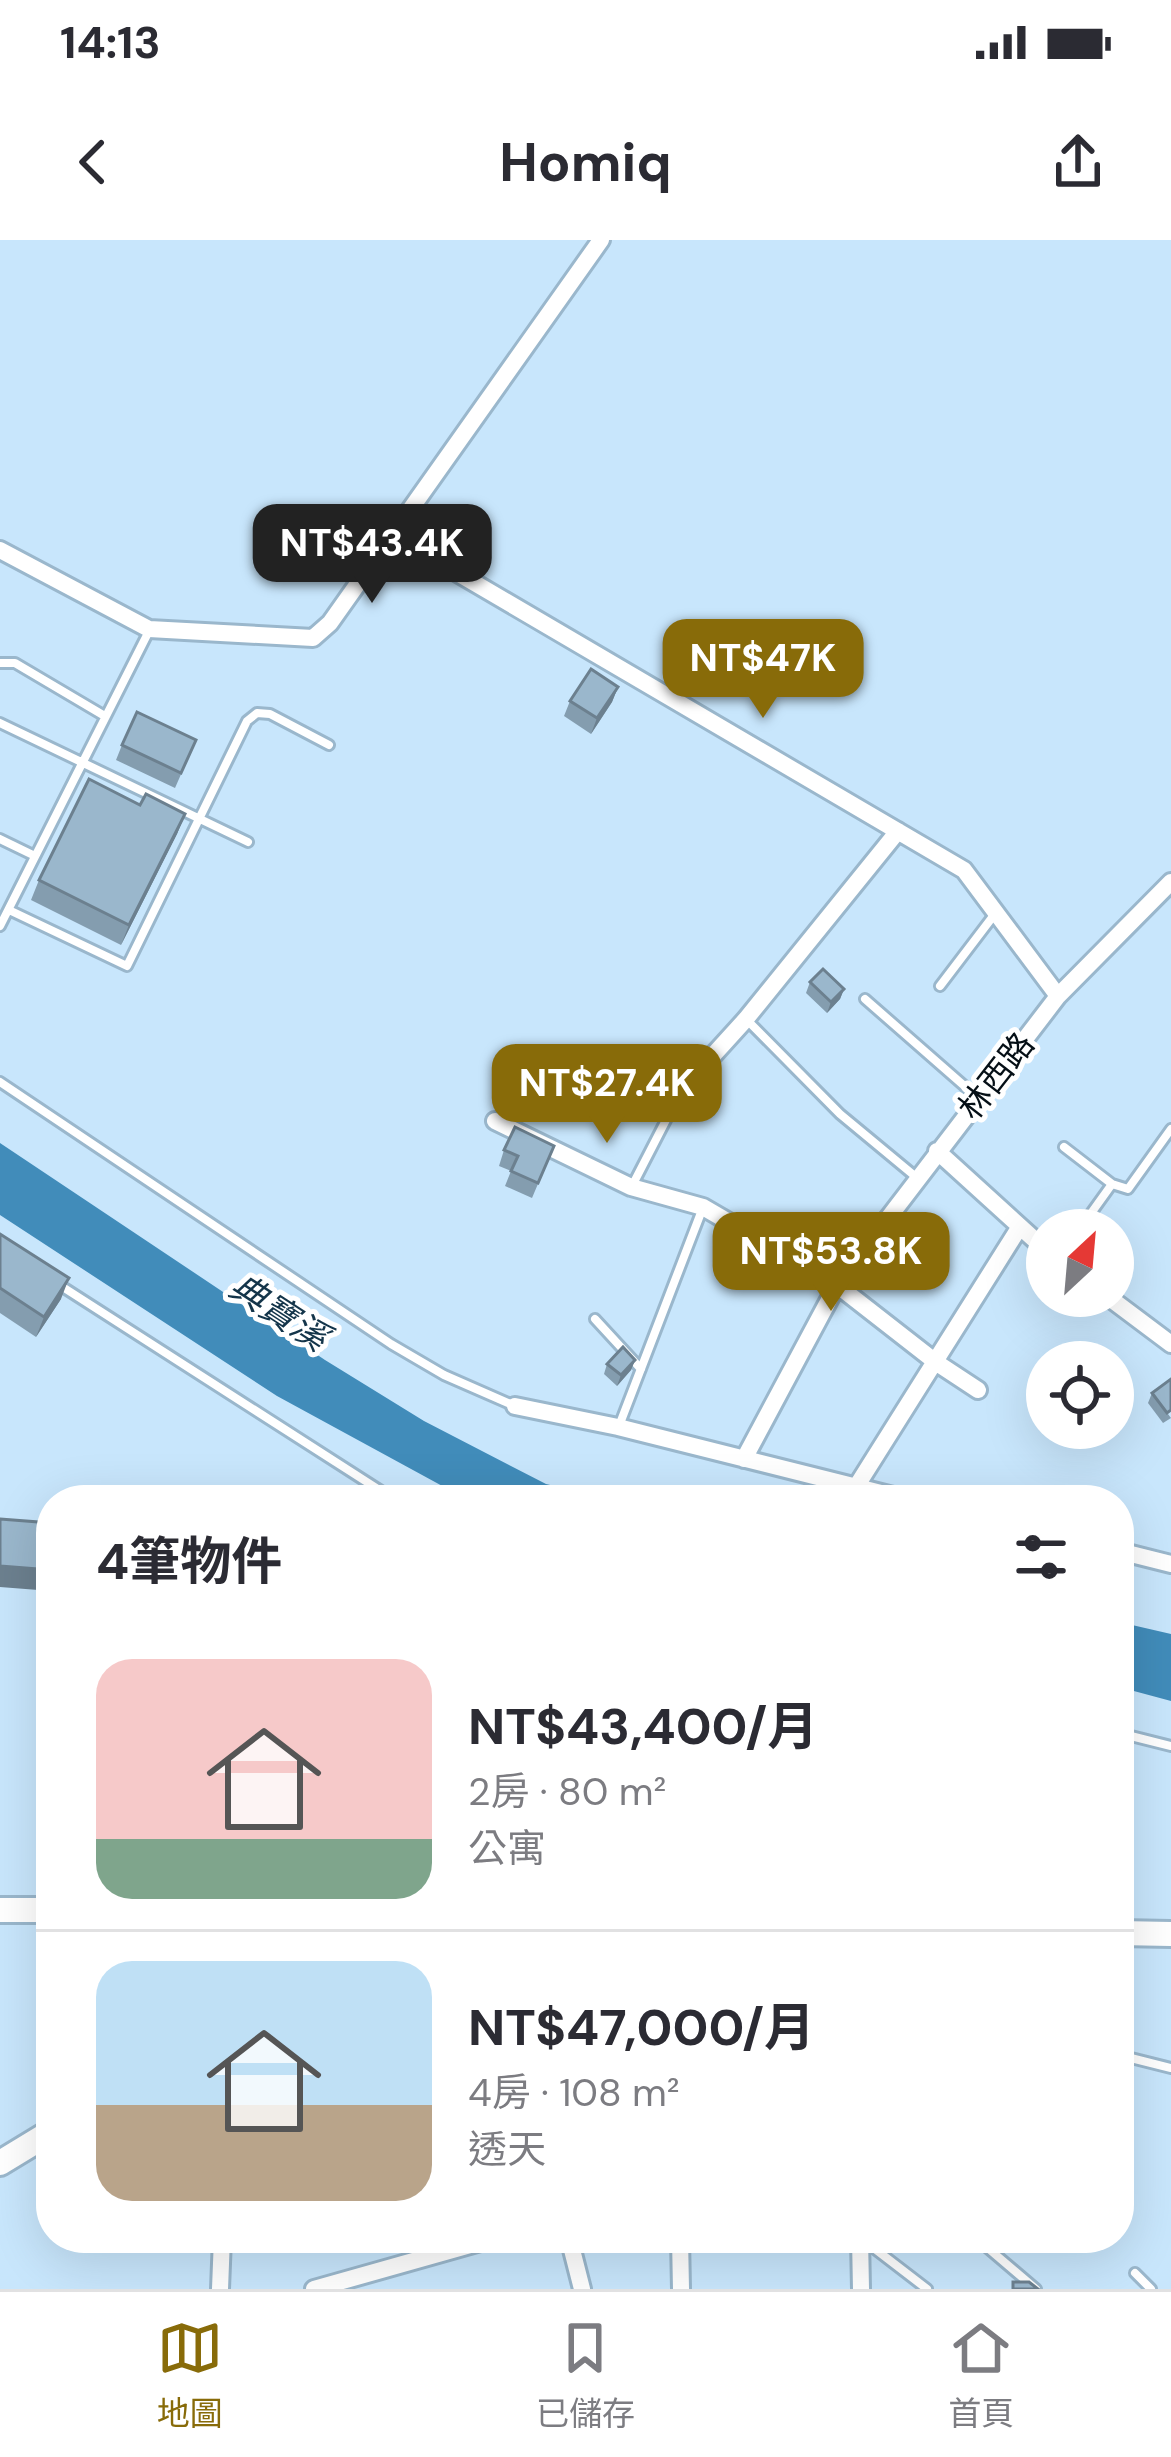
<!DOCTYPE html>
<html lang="zh-TW">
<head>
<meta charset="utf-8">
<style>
  :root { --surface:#fff; --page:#f7f7f7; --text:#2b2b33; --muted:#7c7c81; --line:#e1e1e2; --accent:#886b09 }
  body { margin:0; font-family:"DM Sans","Noto Sans TC",sans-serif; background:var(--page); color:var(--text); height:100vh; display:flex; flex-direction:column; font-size:45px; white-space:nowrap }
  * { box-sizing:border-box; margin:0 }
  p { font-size:39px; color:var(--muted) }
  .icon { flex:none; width:66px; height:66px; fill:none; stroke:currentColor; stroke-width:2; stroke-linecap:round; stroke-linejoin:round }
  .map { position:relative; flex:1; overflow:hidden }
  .details { position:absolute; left:36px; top:1245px; width:1098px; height:768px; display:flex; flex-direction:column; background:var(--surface); border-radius:48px; box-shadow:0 12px 48px #0002 }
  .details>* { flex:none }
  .needle { width:78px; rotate:26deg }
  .fabs { position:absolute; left:1026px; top:969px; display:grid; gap:24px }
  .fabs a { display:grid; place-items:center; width:108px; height:108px; border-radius:50%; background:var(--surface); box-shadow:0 12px 48px #0002; font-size:60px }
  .price { position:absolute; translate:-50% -102px; padding:0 27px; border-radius:24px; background:var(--accent); color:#fff; font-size:39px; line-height:78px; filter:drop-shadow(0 3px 6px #0008) }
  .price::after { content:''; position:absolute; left:50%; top:72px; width:36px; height:27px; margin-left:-18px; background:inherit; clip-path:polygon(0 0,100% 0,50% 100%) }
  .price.active { background:#222; color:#fff }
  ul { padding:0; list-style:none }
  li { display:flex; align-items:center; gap:36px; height:300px; padding:0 60px }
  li+li { border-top:3px solid var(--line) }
  li span { display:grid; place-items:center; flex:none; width:336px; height:240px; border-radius:36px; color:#555 }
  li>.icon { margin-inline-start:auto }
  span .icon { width:144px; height:144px; fill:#fffc; stroke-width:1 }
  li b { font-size:51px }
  h2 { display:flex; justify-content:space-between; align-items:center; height:144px; padding:0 60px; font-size:51px }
  .status { display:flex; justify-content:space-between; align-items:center; height:84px; padding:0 60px; background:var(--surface); direction:ltr }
  .status svg { height:33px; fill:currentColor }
  header { display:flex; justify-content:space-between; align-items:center; height:156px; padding:0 60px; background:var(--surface); font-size:54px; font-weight:700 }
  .menu { display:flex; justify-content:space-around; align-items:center; height:168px; border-top:3px solid var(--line); background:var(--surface); font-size:33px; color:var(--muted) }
  .menu a { display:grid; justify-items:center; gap:6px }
  .menu .active { color:var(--accent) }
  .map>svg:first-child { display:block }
</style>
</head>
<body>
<div class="status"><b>14:13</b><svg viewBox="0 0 49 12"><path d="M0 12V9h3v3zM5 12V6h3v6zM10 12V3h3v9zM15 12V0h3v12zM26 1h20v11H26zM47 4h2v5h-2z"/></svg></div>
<header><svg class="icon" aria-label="back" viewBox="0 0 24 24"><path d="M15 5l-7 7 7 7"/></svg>Homiq<svg class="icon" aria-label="share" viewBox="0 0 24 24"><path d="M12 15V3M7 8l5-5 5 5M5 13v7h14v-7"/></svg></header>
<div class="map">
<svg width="1171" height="2049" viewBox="0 0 1171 2049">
  <rect width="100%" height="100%" fill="#c8e6fc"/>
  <path fill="#418cba" d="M 0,903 L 325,1120 L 424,1181 L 546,1244 L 613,1260 L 468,1260 L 277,1156 L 0,975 Z
    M 1119,1382 L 1171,1394 L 1171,1461 L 1119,1447 Z"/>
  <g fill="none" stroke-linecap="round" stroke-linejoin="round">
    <g stroke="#9ab7cc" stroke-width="14">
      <path id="lane" d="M 0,423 L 15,423 L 103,475
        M 0,483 L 248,602
        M 0,599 L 35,616
        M 9,670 L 127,726 L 247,481 L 257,473 L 270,474 L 329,505
        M 0,686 L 149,391
        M 940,746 L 994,675
        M 865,759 L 977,857
        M 747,780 L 840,874 L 916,937
        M 0,842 L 391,1104 L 444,1135 L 515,1166
        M 1064,907 L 1112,944
        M 632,946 L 681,851 L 696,834
        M 1079,990 L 1112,944 L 1128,949 L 1171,889
        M 58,1044 L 395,1260
        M 595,1079 L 641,1129
        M 619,1186 L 702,970
        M 1119,1493 L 1171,1506
        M 1119,1815 L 1171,1828
        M 976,1998 L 1036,2049
        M 862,1999 L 927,2049
        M 1135,2033 L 1151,2049"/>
    </g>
    <g stroke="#9ab7cc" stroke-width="22">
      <path id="street" d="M 391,294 L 964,630 L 1058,756
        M 0,310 L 149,389 L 313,398 L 330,383 L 601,0
        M 697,833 L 746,779 L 898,591
        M 495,881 L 631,947 L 703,967 L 837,1045 L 937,1123 L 978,1150
        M 937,911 L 1047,1011
        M 1107,1056 L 1171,1104
        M 515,1166 L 618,1187 L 909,1260
        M 744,1219 L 837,1045 L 1058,756 L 1171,642
        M 856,1247 L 1019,988
        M 1119,1311 L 1171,1324
        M 569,1998 L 582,2049
        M 680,1998 L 681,2049
        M 860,1998 L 861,2049
        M 220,2049 L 222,1998
        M 314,2049 L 495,1998"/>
    </g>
    <g stroke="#9ab7cc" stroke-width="30">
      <path id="secondary" d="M 0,1670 L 51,1670
        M 1119,1693 L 1171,1694
        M 0,1923 L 51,1892"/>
    </g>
    <use href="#lane" stroke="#fff" stroke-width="8"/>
    <use href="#street" stroke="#fff" stroke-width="16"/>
    <use href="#secondary" stroke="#fff" stroke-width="24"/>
  </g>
  <path fill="#849daf" d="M 618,447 L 612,462 L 591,494 L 564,476 L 570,461 Z
    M 196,500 L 175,548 L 116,520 L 122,505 Z
    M 140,565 L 185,574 L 177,594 L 121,705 L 31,660 L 39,640 Z
    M 810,742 L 844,749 L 840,759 L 827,773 L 806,753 Z
    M 554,906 L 532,958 L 505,946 L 511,931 L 499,926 L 504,910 Z
    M 0,994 L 61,1059 L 36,1097 L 0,1073 Z
    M 635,1120 L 631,1130 L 617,1146 L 604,1134 L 607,1124 Z
    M 1152,1153 L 1171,1178 L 1163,1183 L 1148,1163 Z"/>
  <path fill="#6c808f" d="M 618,447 L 612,462 L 591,494 L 597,478 Z
    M 185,574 L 177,594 L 121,705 L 129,685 Z
    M 844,749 L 840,759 L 827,773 L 831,762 Z
    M 69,1038 L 61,1059 L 36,1097 L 44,1077 Z
    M 635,1120 L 631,1130 L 617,1146 L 621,1135 Z
    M 0,1326 L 51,1330 L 51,1351 L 0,1347 Z"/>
  <path fill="#9ab7cc" stroke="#6c808f" stroke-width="3" d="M 591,429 L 618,447 L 597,478 L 570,461 Z
    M 137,472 L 196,500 L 181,533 L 122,505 Z
    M 89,539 L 140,565 L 146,554 L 185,574 L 129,685 L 39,640 Z
    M 823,729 L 844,749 L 831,762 L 810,742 Z
    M 515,887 L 554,906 L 538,943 L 511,931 L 518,916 L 504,910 Z
    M 0,994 L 69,1038 L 44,1077 L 0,1048 Z
    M 623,1107 L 635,1120 L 621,1135 L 607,1124 Z
    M 1171,1139 L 1171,1170 L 1167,1173 L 1152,1153 Z
    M 0,1279 L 51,1283 L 51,1330 L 0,1326 Z
    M 1013,2042 L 1029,2042 L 1038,2049 L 1013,2049 Z"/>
  <g text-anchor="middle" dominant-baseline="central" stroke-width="10" stroke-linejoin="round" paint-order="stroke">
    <g font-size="33" fill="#050f16" stroke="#fff">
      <text transform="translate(996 836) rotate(-52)">林西路</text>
    </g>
    <g font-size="36" font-style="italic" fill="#14354a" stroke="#fff">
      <text transform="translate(279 1072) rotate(33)">典寶溪</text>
    </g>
  </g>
</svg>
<div class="fabs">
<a><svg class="needle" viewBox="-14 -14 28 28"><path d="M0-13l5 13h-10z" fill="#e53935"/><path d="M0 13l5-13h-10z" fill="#7c7c81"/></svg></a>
<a><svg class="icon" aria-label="locate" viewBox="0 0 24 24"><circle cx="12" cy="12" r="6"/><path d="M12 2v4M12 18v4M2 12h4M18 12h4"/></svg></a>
</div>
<b class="price active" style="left:372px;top:366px">NT$43.4K</b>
<b class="price" style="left:763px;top:481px">NT$47K</b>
<b class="price" style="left:607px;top:906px">NT$27.4K</b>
<b class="price" style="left:831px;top:1074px">NT$53.8K</b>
<section class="details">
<h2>4筆物件<svg class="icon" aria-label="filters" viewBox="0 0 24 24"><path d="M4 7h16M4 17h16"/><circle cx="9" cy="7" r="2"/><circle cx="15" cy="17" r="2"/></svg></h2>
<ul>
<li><span style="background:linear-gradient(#f6c9c9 75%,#7fa58c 0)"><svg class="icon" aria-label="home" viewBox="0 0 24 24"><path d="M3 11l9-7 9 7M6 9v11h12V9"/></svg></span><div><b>NT$43,400/月</b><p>2房 · 80 m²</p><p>公寓</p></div></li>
<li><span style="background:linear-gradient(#bfe0f5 60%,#b9a48a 0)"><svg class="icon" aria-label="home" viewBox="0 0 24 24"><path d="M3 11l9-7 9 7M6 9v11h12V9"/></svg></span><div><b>NT$47,000/月</b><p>4房 · 108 m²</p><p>透天</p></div></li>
</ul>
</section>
</div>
<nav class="menu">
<a class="active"><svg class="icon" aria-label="map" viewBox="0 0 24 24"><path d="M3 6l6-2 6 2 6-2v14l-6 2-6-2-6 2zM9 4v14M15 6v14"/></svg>地圖</a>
<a><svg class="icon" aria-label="saved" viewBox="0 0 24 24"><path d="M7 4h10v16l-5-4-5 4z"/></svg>已儲存</a>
<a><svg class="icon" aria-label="home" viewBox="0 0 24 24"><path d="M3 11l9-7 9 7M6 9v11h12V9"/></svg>首頁</a>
</nav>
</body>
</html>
